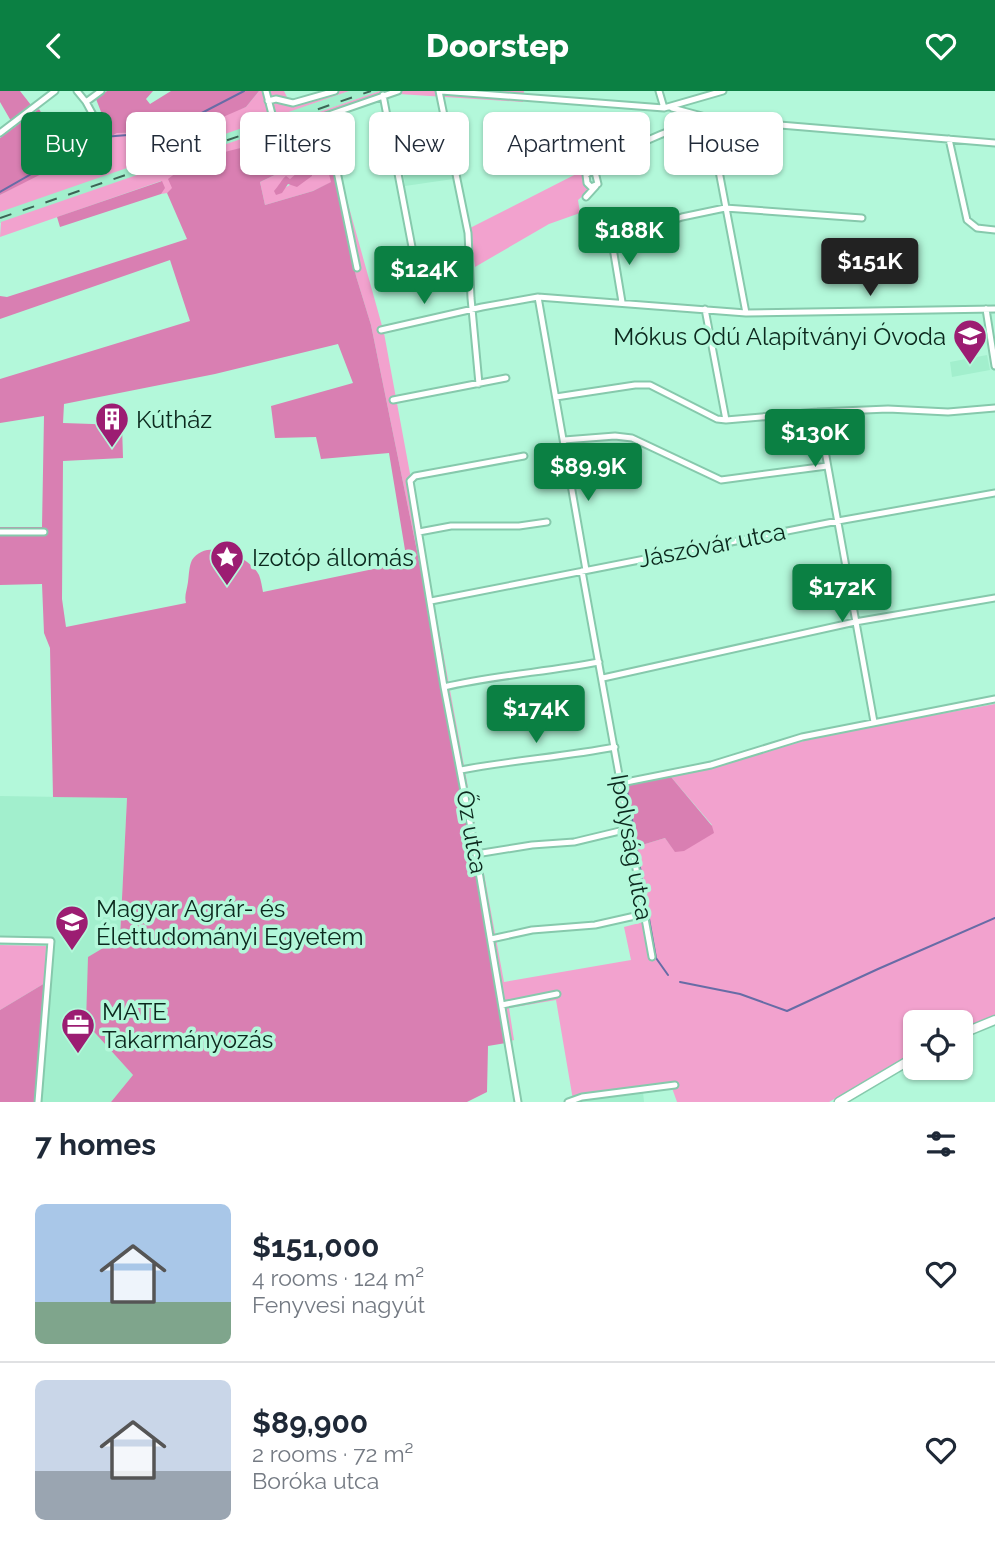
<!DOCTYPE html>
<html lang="en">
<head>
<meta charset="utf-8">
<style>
  :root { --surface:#fff; --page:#f6f6f7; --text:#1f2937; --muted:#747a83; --line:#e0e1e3; --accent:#0b8043 }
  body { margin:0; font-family:Raleway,sans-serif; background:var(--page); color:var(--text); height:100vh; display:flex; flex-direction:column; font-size:26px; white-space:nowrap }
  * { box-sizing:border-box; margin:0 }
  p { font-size:23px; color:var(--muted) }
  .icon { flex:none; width:38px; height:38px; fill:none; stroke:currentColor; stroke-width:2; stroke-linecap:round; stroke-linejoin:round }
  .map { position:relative; height:1011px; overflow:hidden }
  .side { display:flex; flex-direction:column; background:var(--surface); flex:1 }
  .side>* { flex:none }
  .hud { position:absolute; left:21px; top:21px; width:954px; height:63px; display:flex; gap:14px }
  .fabs { position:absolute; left:903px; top:919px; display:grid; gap:14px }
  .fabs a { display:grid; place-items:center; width:70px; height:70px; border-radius:10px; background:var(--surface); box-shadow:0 2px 5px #0004; font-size:35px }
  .price { position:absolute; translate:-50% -60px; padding:0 16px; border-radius:7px; background:var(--accent); color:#fff; font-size:23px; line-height:46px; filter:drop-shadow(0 2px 4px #0008) }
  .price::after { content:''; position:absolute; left:50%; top:42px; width:21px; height:16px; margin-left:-10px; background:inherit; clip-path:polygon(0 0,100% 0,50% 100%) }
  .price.current { background:#222; color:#fff }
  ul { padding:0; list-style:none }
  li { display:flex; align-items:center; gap:21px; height:175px; padding:0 35px }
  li+li { border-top:2px solid var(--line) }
  li span { display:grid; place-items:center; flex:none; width:196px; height:140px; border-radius:10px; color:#555 }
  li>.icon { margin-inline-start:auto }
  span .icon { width:84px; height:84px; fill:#fffc; stroke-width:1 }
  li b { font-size:30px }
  h2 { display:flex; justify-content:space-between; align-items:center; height:84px; padding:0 35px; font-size:30px }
  .chip { padding:0 24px; border-radius:10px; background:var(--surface); box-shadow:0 2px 5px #0004; font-size:24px; line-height:63px }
  .chip.current { background:var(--accent); color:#fff }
  header { display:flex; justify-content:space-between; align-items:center; height:91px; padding:0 35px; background:var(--accent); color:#fff; font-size:32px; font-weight:800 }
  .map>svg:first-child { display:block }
</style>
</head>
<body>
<header><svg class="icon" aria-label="back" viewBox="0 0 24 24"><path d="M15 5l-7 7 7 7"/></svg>Doorstep<svg class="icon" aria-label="heart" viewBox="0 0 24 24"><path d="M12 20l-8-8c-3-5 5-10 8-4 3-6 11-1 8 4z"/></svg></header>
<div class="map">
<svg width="995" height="1011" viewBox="0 0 995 1011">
  <rect width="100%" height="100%" fill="#b3f8da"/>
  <path fill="#a2efcd" d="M 349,0 L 380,0 L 0,132 L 0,121 L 26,110 Z
    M 451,73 L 453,88 L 405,95 L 403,79 Z
    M 987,264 L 990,279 L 952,286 L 950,271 Z
    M 0,705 L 127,707 L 120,848 L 86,932 L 133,984 L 111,1011 L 39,1011 L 46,855 L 0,854 Z
    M 643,1001 L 644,1011 L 570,1011 L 573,1009 Z"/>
  <path fill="#f2a2ce" d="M 259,0 L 284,0 L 289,10 L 326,0 L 349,0 L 0,121 L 0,104 L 99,51 L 108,57 L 111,55 L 106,48 L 117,42 L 175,41 L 246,16 Z
    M 380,0 L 524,0 L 523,11 L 399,3 L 325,30 L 384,242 L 504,891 L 631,869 L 624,836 L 647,830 L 632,757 L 665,747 L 675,760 L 712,734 L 671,686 L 717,676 L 823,644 L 995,613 L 995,926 L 961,941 L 961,931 L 915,931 L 915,962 L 829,1011 L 677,1011 L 672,997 L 573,1009 L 556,909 L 509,917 L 514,949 L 506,952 L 419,470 L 371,234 L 356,185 L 337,94 L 326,54 C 310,58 286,72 276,51 L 248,55 L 215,65 L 167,102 L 161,103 L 161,90 L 0,146 L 1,131 Z
    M 288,64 L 298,82 L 283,98 L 326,72 L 332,91 L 313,100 L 265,114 L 260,91 L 281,81 L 279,74 L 287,69 Z
    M 586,78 L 583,83 L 584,92 L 592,97 L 578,109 L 580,122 L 549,133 L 475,176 L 470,137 Z
    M 0,854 L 46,855 L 45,892 L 0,919 Z"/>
  <path fill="#d97fb2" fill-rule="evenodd" d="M 0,0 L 20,0 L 31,14 L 11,30 L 0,11 Z
    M 107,0 L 153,0 L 146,8 L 150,13 L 171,0 L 259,0 L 246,16 L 216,29 L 175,41 L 117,42 L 106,48 L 111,55 L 107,58 L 99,51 L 94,55 L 102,62 L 101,69 L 72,76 L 69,69 L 0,104 L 0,47 L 39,18 L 68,65 L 99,44 L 105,31 L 96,8 Z
    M 276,51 C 285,72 311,58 326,54 L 337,94 L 356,185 L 371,234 L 419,470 L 485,823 L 506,952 L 488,955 L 487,1001 L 467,1011 L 111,1011 L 133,984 L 86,932 L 88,866 L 120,847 L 127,707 L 53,706 L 50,557 L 44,542 L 42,493 L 0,494 L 0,436 L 42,436 L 44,325 L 0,332 L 0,288 L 190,230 L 170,169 L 0,228 L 0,205 L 7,206 L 187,148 L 167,102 L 172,97 L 168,88 C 198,65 239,56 276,51 ZM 288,65 L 297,82 L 290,88 L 286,85 C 281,89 279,95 274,100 L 276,104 L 282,102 L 288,93 L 297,96 L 312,85 L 312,79 L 326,72 L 331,91 L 313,100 L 265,114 L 260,91 L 281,81 L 279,74 ZM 338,253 L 353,292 L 271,315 L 275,347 L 316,346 L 321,368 L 389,362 L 407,471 L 263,501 C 262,496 261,489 259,484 C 249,465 207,446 192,469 C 189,475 189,484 188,491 C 187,499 184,505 186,512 L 66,536 L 62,508 L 63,370 L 123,367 L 122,334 L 63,332 L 64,313 L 215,283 Z
    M 162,90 L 165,97 L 161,103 L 60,136 L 57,126 Z
    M 671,686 L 712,735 L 714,742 L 684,760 L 675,761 L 665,747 L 632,757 L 625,698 L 633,692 Z
    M 45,892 L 39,1011 L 0,1011 L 0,919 Z"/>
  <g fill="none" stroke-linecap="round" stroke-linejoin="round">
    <path stroke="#676ca6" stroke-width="2" d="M 0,101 L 54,70 L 66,68 L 103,46 L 165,41 L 244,0
      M 627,700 L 636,752
      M 637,759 L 645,806
      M 646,811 L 656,867 L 668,884
      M 680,891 L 740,903 L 787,920 L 878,878 L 995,827"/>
    <g stroke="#86c9ac" stroke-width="9">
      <path id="minor" d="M 77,0 L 86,11
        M 266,0 L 273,27
        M 439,0 L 468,142 L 471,207 L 479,293
        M 441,0 L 664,17 L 723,0
        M 659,0 L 664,17
        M 383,4 L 412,156
        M 268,10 L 276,8 L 293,12 L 335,0
        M 672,17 L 702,25 L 711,38 L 746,222
        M 321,26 L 334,66 L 357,177
        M 98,33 L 86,11 L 101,0
        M 276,36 L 282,45 L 294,46 L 317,28 L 398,0
        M 0,42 L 55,0
        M 282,45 L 283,57
        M 949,48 L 967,129 L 977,137 L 995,139
        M 594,77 L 586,84 L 587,92 L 591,96 L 598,93 L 594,77 L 600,74 C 628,59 659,41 690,34 C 707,30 727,31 744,31 L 995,52
        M 586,106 L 596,95
        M 648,138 L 682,126 L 725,117 L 862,127
        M 611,145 L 622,211
        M 538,206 L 586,479
        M 705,218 L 726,329
        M 986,218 L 995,275
        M 381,239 L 482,216 L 538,206 L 746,222 L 995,218
        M 556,306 L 635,294 L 650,294 L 717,328 L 726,329 L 818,321 L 888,318 L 948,321 L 995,317
        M 393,309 L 506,287
        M 818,321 L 874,631
        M 564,349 L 615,345 L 632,347 L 721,389 L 827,375
        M 0,441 L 44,441
        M 419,441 L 451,435 L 519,435 L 547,431
        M 582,480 L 652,866
        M 431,510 L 838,430 L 995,402
        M 603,587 L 855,531 L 995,507
        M 444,596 C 495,584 547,581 599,571
        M 461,679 C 512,669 564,666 615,656
        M 621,692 L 711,674 L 802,646 L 995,608
        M 476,763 L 532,754 L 574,751 L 628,738
        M 491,848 L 532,839 L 595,834 L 644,823
        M 0,849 L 51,850 L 38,1011
        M 502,914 L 557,903
        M 518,1011 L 476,763 L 444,596 L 410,390 L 415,385 L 524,365
        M 568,1011 L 582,1006 L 675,994"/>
    </g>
    <g stroke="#86c9ac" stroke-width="11">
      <path id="secondary" d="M 961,943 L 995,929
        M 839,1011 L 915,966"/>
    </g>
    <use href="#minor" stroke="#fff" stroke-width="5"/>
    <use href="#secondary" stroke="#fff" stroke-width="8"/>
    <path stroke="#3c6555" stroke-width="2" stroke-dasharray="12 12" stroke-linecap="butt" d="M 0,127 L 371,0"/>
  </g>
  <defs>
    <g id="school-pin" transform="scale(1.75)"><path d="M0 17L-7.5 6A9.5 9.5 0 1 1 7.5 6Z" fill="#9c1d72" stroke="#b3f8da"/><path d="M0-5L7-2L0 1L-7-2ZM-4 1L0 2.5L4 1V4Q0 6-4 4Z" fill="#fff"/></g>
    <g id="building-pin" transform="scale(1.75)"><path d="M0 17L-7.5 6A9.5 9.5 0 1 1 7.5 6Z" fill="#9c1d72" stroke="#b3f8da"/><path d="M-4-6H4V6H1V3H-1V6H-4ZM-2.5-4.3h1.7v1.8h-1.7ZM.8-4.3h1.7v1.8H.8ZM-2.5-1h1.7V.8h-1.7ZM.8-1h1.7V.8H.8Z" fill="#fff"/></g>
    <g id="sight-pin" transform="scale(1.75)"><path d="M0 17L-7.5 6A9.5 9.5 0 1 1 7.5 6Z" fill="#9c1d72" stroke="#b3f8da"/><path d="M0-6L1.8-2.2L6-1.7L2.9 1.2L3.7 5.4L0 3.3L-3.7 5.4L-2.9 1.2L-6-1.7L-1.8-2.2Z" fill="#fff"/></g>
    <g id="university-pin" transform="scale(1.75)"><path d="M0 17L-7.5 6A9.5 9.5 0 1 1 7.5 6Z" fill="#9c1d72" stroke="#b3f8da"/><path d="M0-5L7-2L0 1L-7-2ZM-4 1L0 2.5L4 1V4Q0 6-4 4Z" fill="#fff"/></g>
    <g id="office-pin" transform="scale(1.75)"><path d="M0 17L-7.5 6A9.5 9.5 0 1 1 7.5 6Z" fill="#9c1d72" stroke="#b3f8da"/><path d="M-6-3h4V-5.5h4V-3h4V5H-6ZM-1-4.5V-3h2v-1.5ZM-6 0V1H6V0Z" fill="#fff"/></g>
  </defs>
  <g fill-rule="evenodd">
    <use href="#school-pin" x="970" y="245"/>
    <use href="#building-pin" x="112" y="328"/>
    <use href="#sight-pin" x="227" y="466"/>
    <use href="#university-pin" x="72" y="831"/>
    <use href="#office-pin" x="78" y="934"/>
  </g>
  <g text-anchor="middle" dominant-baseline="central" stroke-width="7" stroke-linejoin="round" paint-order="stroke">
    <g font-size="24" fill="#0b281d" stroke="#b3f8da" text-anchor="start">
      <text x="946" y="245" text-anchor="end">Mókus Odú Alapítványi Óvoda</text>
      <text x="136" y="328">Kútház</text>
      <text x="252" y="466">Izotóp állomás</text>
      <text x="96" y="817">Magyar Agrár- és<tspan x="96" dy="28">Élettudományi Egyetem</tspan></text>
      <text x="102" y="920">MATE<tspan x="102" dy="28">Takarmányozás</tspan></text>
    </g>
    <g font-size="24" fill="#0b281d" stroke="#b3f8da">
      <text transform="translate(712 454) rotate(-11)">Jászóvár utca</text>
      <text transform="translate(472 741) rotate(80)">Őz utca</text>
      <text transform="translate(632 756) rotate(80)">Ipolyság utca</text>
    </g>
  </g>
</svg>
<div class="fabs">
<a><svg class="icon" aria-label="locate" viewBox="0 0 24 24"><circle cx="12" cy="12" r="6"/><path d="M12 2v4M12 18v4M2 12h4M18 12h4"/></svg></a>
</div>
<b class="price" style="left:629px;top:176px">$188K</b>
<b class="price current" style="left:870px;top:207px">$151K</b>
<b class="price" style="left:424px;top:215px">$124K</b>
<b class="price" style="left:815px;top:378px">$130K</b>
<b class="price" style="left:588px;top:412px">$89.9K</b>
<b class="price" style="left:842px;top:533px">$172K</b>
<b class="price" style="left:536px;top:654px">$174K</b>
<div class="hud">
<a class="chip current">Buy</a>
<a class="chip">Rent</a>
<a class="chip">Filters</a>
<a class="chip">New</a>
<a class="chip">Apartment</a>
<a class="chip">House</a>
</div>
</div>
<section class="side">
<h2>7 homes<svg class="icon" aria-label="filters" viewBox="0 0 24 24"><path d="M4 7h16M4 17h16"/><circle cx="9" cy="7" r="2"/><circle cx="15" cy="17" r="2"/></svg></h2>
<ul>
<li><span style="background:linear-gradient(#a9c7e8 70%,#7fa58c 0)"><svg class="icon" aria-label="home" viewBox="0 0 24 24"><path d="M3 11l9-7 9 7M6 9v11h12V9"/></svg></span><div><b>$151,000</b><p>4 rooms · 124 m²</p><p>Fenyvesi nagyút</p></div><svg class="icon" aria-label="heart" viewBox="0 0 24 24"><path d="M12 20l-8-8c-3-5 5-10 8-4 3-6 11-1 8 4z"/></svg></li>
<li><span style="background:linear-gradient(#c9d6e8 65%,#9aa5b1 0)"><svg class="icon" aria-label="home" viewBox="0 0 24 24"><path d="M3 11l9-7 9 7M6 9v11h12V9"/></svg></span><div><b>$89,900</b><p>2 rooms · 72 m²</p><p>Boróka utca</p></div><svg class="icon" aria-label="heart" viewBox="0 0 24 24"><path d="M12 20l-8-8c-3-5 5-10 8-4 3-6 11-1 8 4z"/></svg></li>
</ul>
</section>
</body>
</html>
